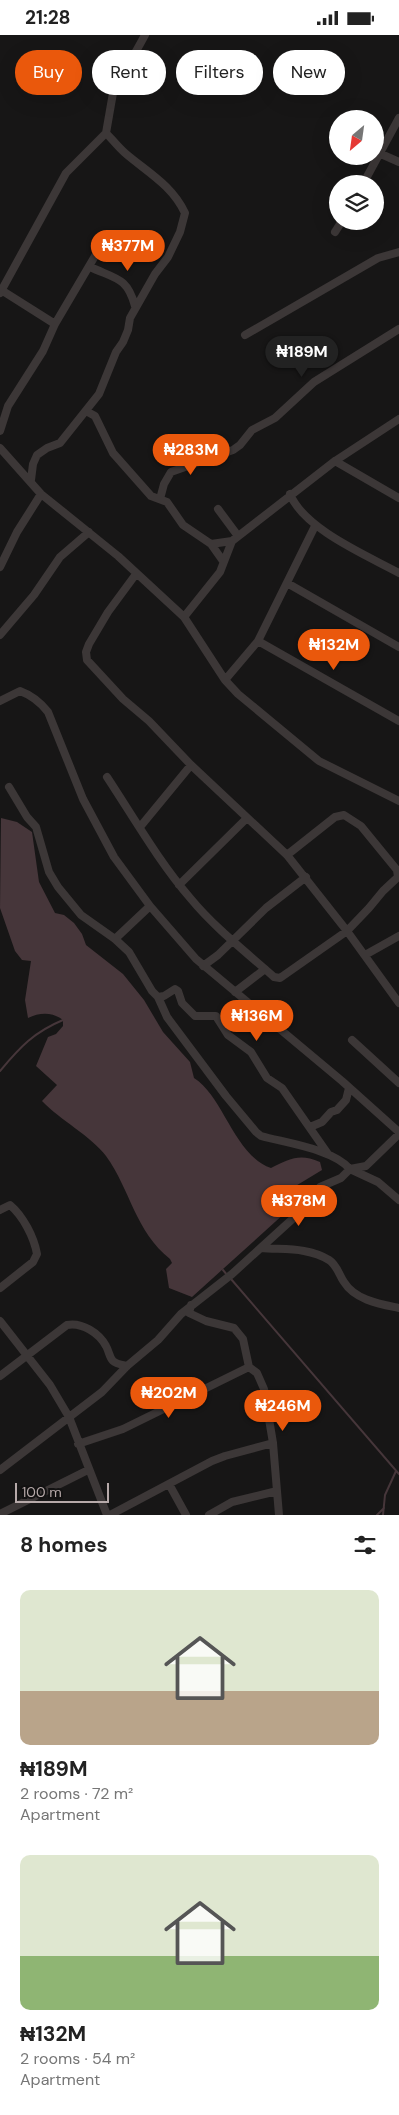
<!DOCTYPE html>
<html lang="en">
<head>
<meta charset="utf-8">
<style>
  :root { --surface:#fff; --page:#f2f2f2; --text:#222; --muted:#767676; --accent:#ea580c }
  body { margin:0; font-family:"DM Sans",sans-serif; background:var(--page); color:var(--text); height:100vh; display:flex; flex-direction:column; font-size:19px; white-space:nowrap }
  * { box-sizing:border-box; margin:0 }
  p { font-size:16px; color:var(--muted) }
  .icon { flex:none; width:28px; height:28px; fill:none; stroke:currentColor; stroke-width:2; stroke-linecap:round; stroke-linejoin:round }
  .map { position:relative; height:1480px; overflow:hidden }
  .panel { display:flex; flex-direction:column; background:var(--surface); flex:1 }
  .panel>* { flex:none }
  .hud { position:absolute; left:15px; top:15px; width:370px; height:45px; display:flex; gap:10px }
  .needle { width:32px; rotate:209deg }
  .controls { position:absolute; left:329px; top:75px; display:grid; gap:10px }
  .controls a { display:grid; place-items:center; width:55px; height:55px; border-radius:50%; background:var(--surface); box-shadow:0 5px 20px #0002; font-size:25px }
  .scale { position:absolute; left:15px; bottom:12px; width:94px; box-sizing:border-box; padding-left:5px; border:2px solid #b6a9a9; border-top:0; font-size:14px; line-height:18px; white-space:nowrap; color:#b6a9a9; -webkit-text-stroke:4px #121111; paint-order:stroke }
  .price { position:absolute; translate:-50% -42px; padding:0 11px; border-radius:18px; background:var(--accent); color:#fff; font-size:16px; line-height:32px; filter:drop-shadow(0 1px 2px #0008) }
  .price::after { content:''; position:absolute; left:50%; top:30px; width:15px; height:11px; margin-left:-8px; background:inherit; clip-path:polygon(0 0,100% 0,50% 100%) }
  .price.selected { background:#222; color:#fff }
  ul { padding:0; list-style:none }
  li { display:grid; align-content:center; gap:10px; height:265px; padding:0 20px }
  li span { display:grid; place-items:center; height:155px; border-radius:10px; color:#555 }
  li>.icon { margin-inline-start:auto }
  span .icon { width:90px; height:90px; fill:#fffc; stroke-width:1 }
  li b { font-size:21px }
  h2 { display:flex; justify-content:space-between; align-items:center; height:60px; padding:0 20px; font-size:21px }
  .pill { padding:0 18px; border-radius:22px; background:var(--surface); box-shadow:0 5px 20px #0002; font-size:18px; line-height:45px }
  .pill.selected { background:var(--accent); color:#fff }
  .status { display:flex; justify-content:space-between; align-items:center; height:35px; padding:0 25px; background:var(--surface); direction:ltr }
  .status svg { height:14px; fill:currentColor }
  .map>svg:first-child { display:block }
</style>
</head>
<body>
<div class="status"><b>21:28</b><svg viewBox="0 0 49 12"><path d="M0 12V9h3v3zM5 12V6h3v6zM10 12V3h3v9zM15 12V0h3v12zM26 1h20v11H26zM47 4h2v5h-2z"/></svg></div>
<div class="map">
<svg width="399" height="1480" viewBox="0 0 399 1480">
  <rect width="100%" height="100%" fill="#171616"/>
  <path fill="#46363a" d="M 1,783 L 17,787 L 32,797 L 39,847 L 55,878 L 64,880 L 74,888 L 82,899 L 86,910 L 123,939 L 144,965 L 163,997 L 190,1027 L 194,1043 C 224,1062 234,1120 271,1133 C 290,1124 299,1118 320,1127 L 322,1135 L 289,1155 L 291,1169 L 286,1177 L 192,1262 L 169,1253 L 166,1234 L 172,1228 L 170,1224 C 135,1196 131,1156 106,1121 C 91,1101 60,1085 42,1066 L 57,1050 L 36,1031 L 48,1002 L 56,999 L 63,991 L 63,985 C 53,977 40,977 28,983 L 25,965 L 31,926 L 22,925 L 15,916 L 0,873 Z"/>
  <g fill="none" stroke-linecap="round" stroke-linejoin="round">
    <path stroke="#46363a" stroke-width="2" d="M 0,1036 C 20,1012 34,997 63,985
      M 223,1235 L 228,1241
      M 231,1244 L 399,1439
      M 377,1480 L 384,1473
      M 383,1480 L 385,1460 L 396,1436"/>
    <path stroke="#3c3737" stroke-width="8" d="M 381,119 L 399,127
      M 363,149 L 399,83
      M 335,197 L 342,186
      M 90,232 C 116,244 127,242 135,271
      M 1,255 L 55,289
      M 0,258 L 66,138 L 106,98 L 113,58 L 145,0
      M 245,300 L 378,223 L 399,217
      M 86,376 L 95,381 L 113,418 L 151,461 L 167,467 L 183,490 L 211,509 L 223,526
      M 0,396 L 8,371 L 43,316 L 55,289 L 105,204
      M 0,413 L 41,459 L 118,521 L 184,582 L 225,645 L 238,659 L 319,726 L 399,766
      M 335,426 L 399,463
      M 31,445 L 33,429 L 37,420 L 47,413 L 60,408 L 99,359 L 116,317 L 123,307 L 128,295 L 130,283 L 155,239 L 168,222 L 180,197 L 185,178 C 172,150 147,137 125,118 C 118,112 112,104 106,98
      M 290,459 C 304,494 366,520 399,538
      M 160,464 L 164,449 L 171,437 L 233,415 L 240,410 L 252,395 L 275,383 L 314,347 L 399,294
      M 218,474 L 238,501
      M 211,509 L 232,506
      M 0,532 L 17,497 L 41,459
      M 136,539 L 108,577 L 89,609 L 86,617 L 87,625 L 123,664 L 149,686 L 191,730 L 287,820 L 347,896 L 399,968
      M 287,548 L 399,612
      M 184,582 L 220,537 L 232,506 L 335,426 L 399,384
      M 0,600 L 34,560 L 60,522 L 89,497
      M 258,606 L 399,686
      M 225,645 L 258,606 L 315,491
      M 0,666 L 20,656 C 31,660 41,668 48,677 L 83,764 L 114,822 L 150,871 L 196,924 L 342,1046 L 399,1097
      M 107,742 C 134,783 159,827 191,864 C 215,893 246,917 274,942 L 280,943 L 347,896 L 369,873 L 383,856 L 398,842 L 397,835 L 361,791 L 344,780 L 335,782 L 287,820
      M 9,752 L 27,782 L 36,792 L 49,837 L 58,852 L 81,880 L 115,904 L 129,917 L 152,956 L 158,962 L 167,982 L 226,1061 L 256,1097 L 261,1101 C 286,1108 333,1114 350,1134 L 366,1131 L 399,1099
      M 140,792 L 191,730
      M 179,850 L 247,783
      M 115,904 L 150,871
      M 365,920 L 399,901
      M 203,931 L 218,920 L 266,873 L 306,842
      M 235,957 L 265,934
      M 158,962 L 164,961 L 175,954 L 178,956 L 182,968 L 195,981 L 216,981 L 228,1000 L 251,1017 L 267,1043 L 282,1053 L 328,1119
      M 352,1005 L 399,1048
      M 310,1092 L 322,1087 L 331,1077 L 337,1075 L 346,1065 L 349,1053
      M 0,1175 L 10,1170 C 23,1181 34,1202 37,1219 L 33,1227 L 0,1253
      M 261,1213 C 284,1215 308,1212 329,1225 C 337,1230 339,1240 344,1247 C 355,1265 380,1269 399,1273
      M 191,1270 L 189,1278 L 206,1286 L 234,1293 L 243,1304 L 249,1332 L 257,1338 L 264,1354 L 273,1408 L 279,1480
      M 0,1286 L 50,1350 L 69,1382 L 107,1480
      M 0,1341 L 67,1290 C 82,1287 99,1298 106,1311 C 109,1316 109,1322 113,1326 C 116,1329 123,1330 127,1331
      M 78,1409 L 123,1394 L 249,1332
      M 0,1435 L 102,1357 L 127,1331 L 158,1305 L 181,1279 L 232,1239 L 298,1179 L 320,1152 L 341,1143 L 350,1134 L 378,1147 L 399,1165
      M 169,1449 L 186,1480
      M 0,1479 L 88,1435
      M 110,1480 L 212,1426 L 225,1421 L 273,1408
      M 209,1480 L 232,1467 L 277,1456"/>
  </g>
</svg>
<div class="controls">
<a><svg class="needle" viewBox="-14 -14 28 28"><path d="M0-13l5 13h-10z" fill="#e53935"/><path d="M0 13l5-13h-10z" fill="#767676"/></svg></a>
<a><svg class="icon" aria-label="layers" viewBox="0 0 24 24"><path d="M12 4l9 5-9 5-9-5zM3 14l9 5 9-5"/></svg></a>
</div>
<div class="scale">100 m</div>
<b class="price" style="left:128px;top:237px">₦377M</b>
<b class="price selected" style="left:302px;top:343px">₦189M</b>
<b class="price" style="left:191px;top:441px">₦283M</b>
<b class="price" style="left:334px;top:636px">₦132M</b>
<b class="price" style="left:257px;top:1007px">₦136M</b>
<b class="price" style="left:299px;top:1192px">₦378M</b>
<b class="price" style="left:169px;top:1384px">₦202M</b>
<b class="price" style="left:283px;top:1397px">₦246M</b>
<div class="hud">
<a class="pill selected">Buy</a>
<a class="pill">Rent</a>
<a class="pill">Filters</a>
<a class="pill">New</a>
</div>
</div>
<section class="panel">
<h2>8 homes<svg class="icon" aria-label="filters" viewBox="0 0 24 24"><path d="M4 7h16M4 17h16"/><circle cx="9" cy="7" r="2"/><circle cx="15" cy="17" r="2"/></svg></h2>
<ul>
<li><span style="background:linear-gradient(#dfe7d0 65%,#b9a48a 0)"><svg class="icon" aria-label="home" viewBox="0 0 24 24"><path d="M3 11l9-7 9 7M6 9v11h12V9"/></svg></span><div><b>₦189M</b><p>2 rooms · 72 m²</p><p>Apartment</p></div></li>
<li><span style="background:linear-gradient(#dfe7d0 65%,#8fb573 0)"><svg class="icon" aria-label="home" viewBox="0 0 24 24"><path d="M3 11l9-7 9 7M6 9v11h12V9"/></svg></span><div><b>₦132M</b><p>2 rooms · 54 m²</p><p>Apartment</p></div></li>
</ul>
</section>
</body>
</html>
